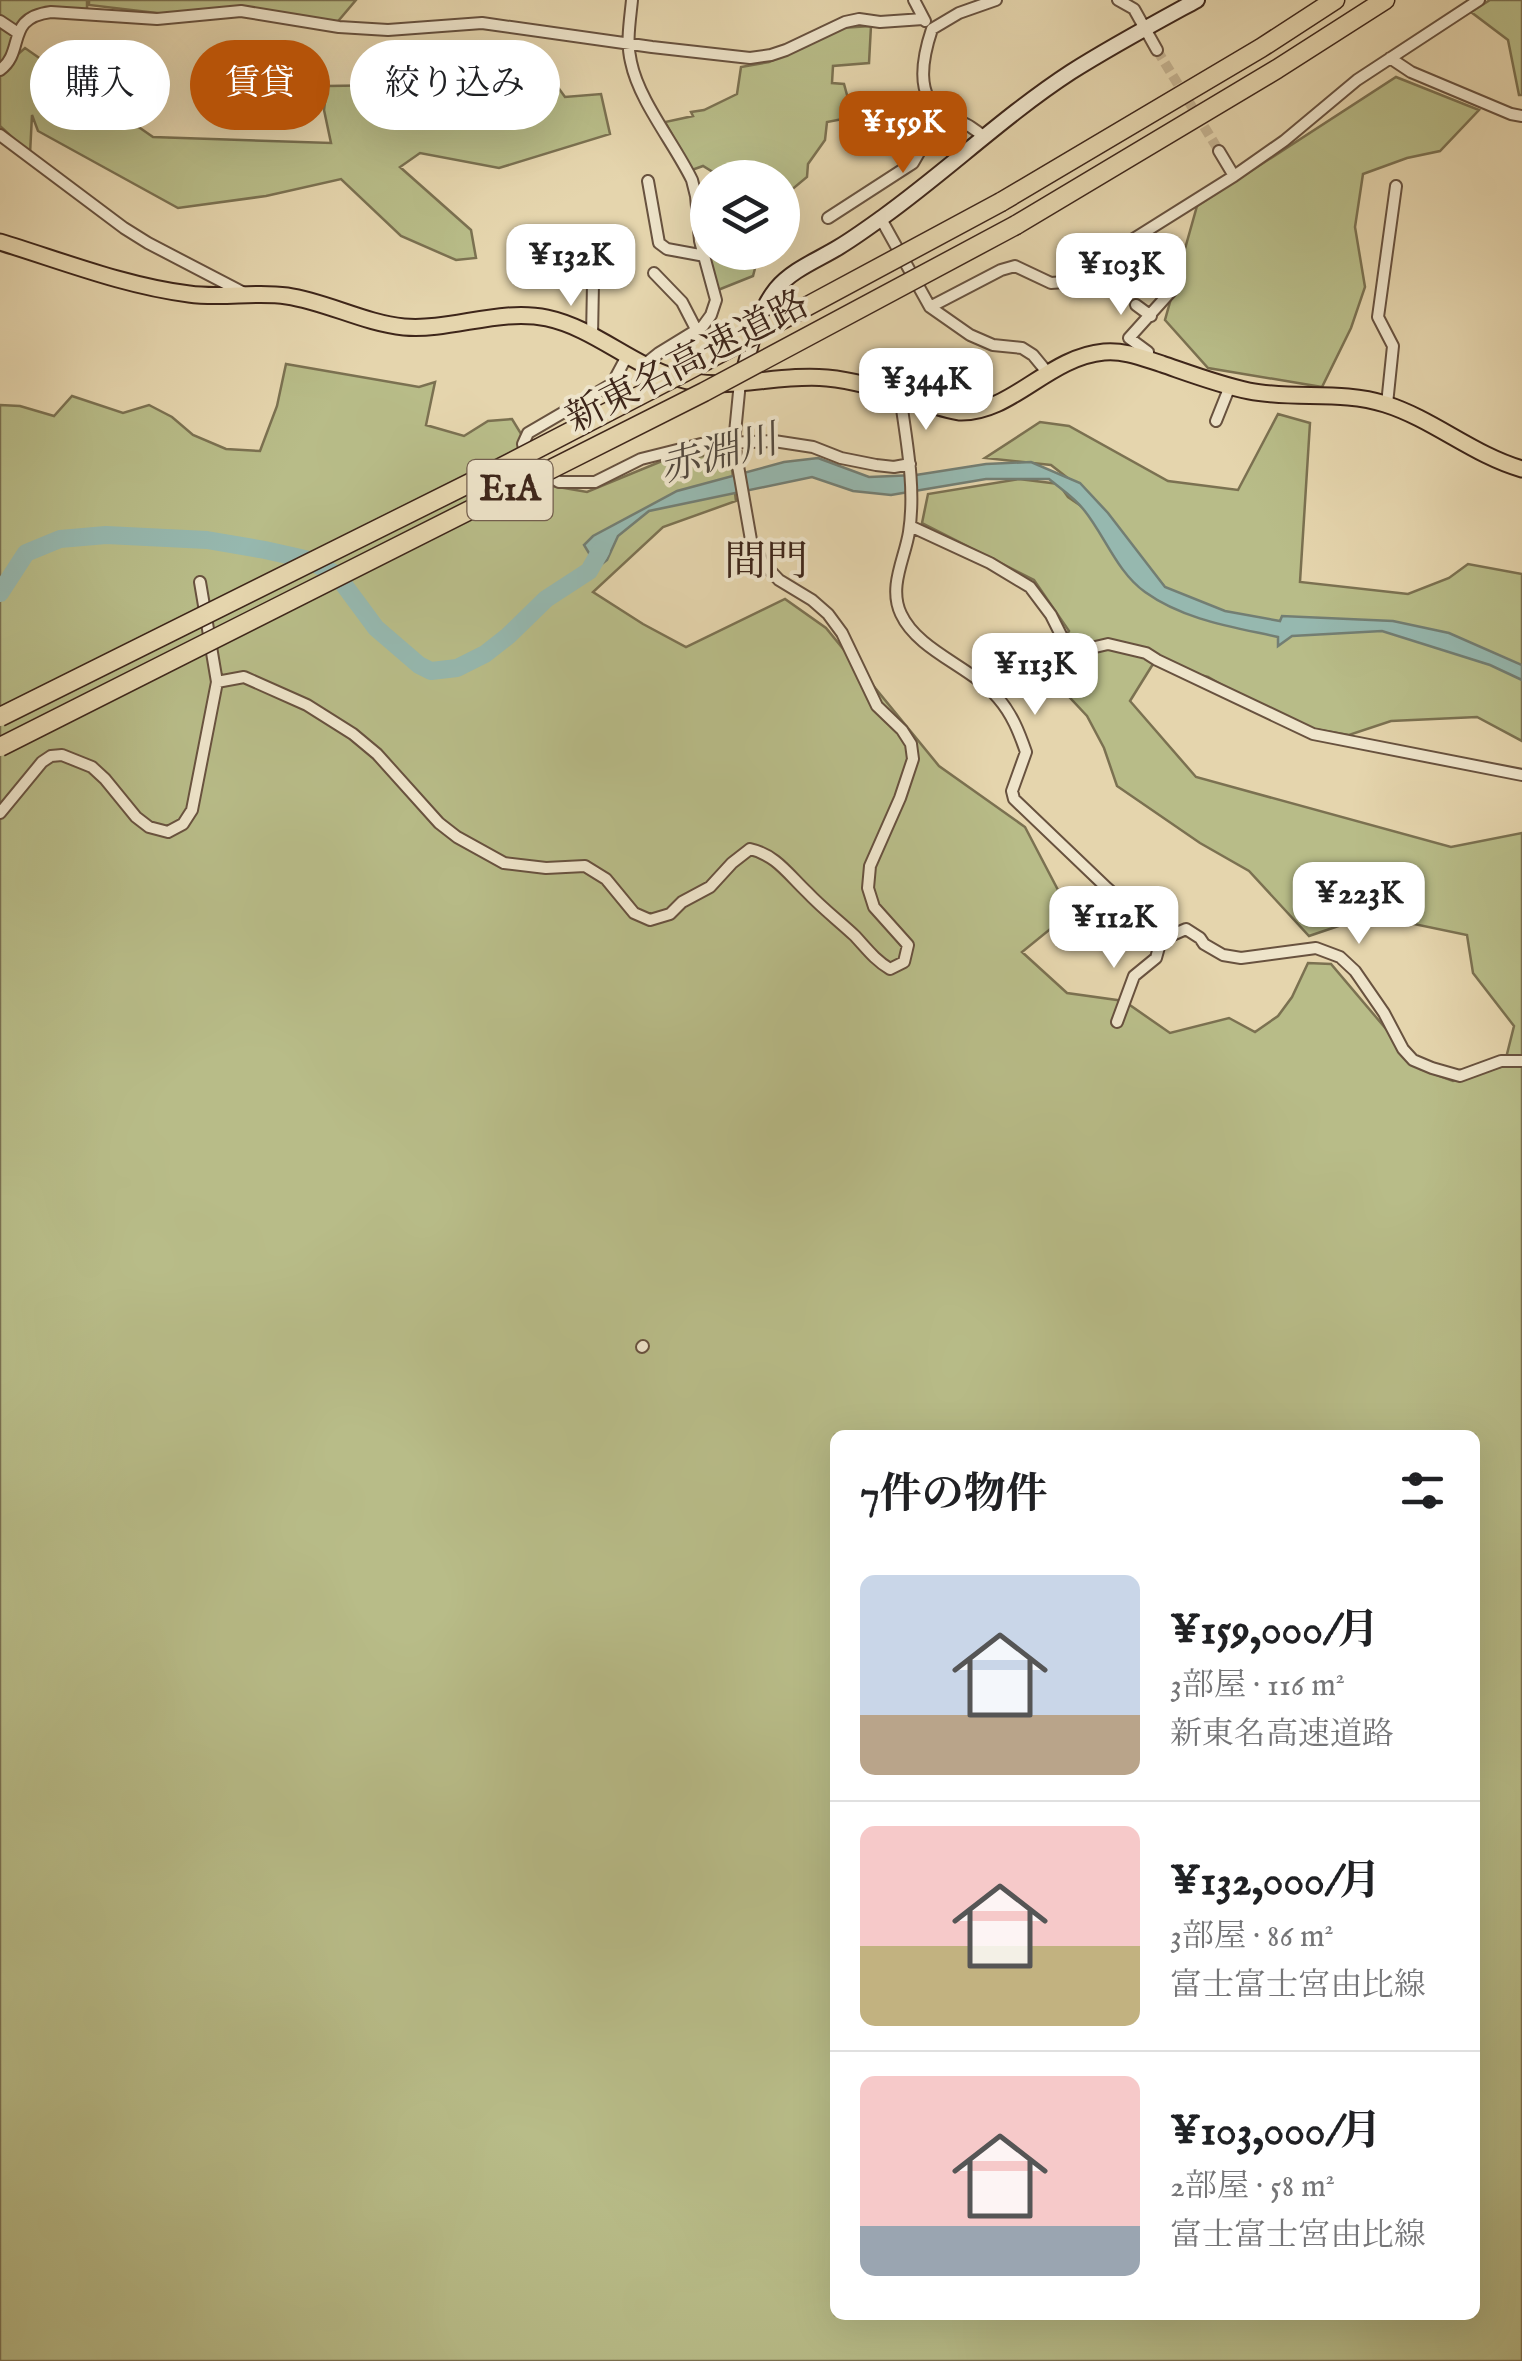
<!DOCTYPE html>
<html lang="ja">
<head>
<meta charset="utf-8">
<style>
  :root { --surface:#fff; --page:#f2f2f2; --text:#202124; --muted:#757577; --line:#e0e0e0; --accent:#b45309 }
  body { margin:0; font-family:"IM FELL English","Noto Serif JP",serif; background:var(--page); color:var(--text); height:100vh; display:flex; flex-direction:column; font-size:38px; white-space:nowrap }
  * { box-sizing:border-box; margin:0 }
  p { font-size:32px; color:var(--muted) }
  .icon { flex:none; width:55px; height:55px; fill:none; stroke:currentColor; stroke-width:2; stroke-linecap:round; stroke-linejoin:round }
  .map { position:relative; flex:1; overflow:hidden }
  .details { position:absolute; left:830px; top:1430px; width:650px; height:890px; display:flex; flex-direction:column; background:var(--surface); border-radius:15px; box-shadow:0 10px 40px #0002 }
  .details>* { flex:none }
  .banner { position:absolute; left:30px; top:40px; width:650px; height:90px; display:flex; gap:20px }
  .buttons { position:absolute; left:690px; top:160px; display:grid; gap:20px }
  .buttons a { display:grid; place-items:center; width:110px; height:110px; border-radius:50%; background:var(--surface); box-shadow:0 10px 40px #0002; font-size:50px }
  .price { position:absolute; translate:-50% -85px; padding:0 22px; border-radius:20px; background:#fff; color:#222; font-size:32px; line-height:65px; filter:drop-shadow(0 2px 5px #0008) }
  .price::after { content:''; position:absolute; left:50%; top:60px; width:30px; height:22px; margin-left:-15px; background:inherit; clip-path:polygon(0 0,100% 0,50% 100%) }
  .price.selected { background:var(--accent); color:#fff }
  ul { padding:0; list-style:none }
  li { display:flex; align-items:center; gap:30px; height:250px; padding:0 30px }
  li+li { border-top:2px solid var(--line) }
  li span { display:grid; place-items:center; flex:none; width:280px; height:200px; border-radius:15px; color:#555 }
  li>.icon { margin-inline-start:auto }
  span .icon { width:120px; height:120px; fill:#fffc; stroke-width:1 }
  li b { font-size:42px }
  h2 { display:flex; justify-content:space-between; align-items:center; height:120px; padding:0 30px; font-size:42px }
  .pill { padding:0 35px; border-radius:45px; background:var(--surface); box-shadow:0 10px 40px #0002; font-size:35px; line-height:90px }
  .pill.selected { background:var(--accent); color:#fff }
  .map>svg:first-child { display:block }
</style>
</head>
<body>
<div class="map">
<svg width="1522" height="2361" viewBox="0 0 1522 2361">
  <rect width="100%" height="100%" fill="#e5d5ad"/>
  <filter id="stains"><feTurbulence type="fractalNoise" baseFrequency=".002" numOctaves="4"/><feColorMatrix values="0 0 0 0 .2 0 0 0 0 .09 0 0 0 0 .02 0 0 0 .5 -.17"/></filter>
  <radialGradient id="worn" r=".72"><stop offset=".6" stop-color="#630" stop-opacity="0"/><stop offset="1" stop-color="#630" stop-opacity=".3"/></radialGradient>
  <path fill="#b8bc88" stroke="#7b7151" stroke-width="2.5" fill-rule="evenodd" d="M 0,0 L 87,0 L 87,10 C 30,5 32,9 10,61 L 25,48 L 153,137 L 331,143 L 324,110 L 327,86 L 393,85 L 544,68 L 565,97 L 601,94 L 610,134 L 499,168 L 420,153 L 400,167 L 471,230 L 476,258 L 456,260 L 401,236 L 341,179 L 266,196 L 178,208 L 38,131 L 32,115 L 30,154 L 0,126 Z
    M 89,0 L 356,0 L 334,26 L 241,11 L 182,16 L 89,5 Z
    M 1490,0 L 1522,0 L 1522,95 L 1519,95 L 1508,40 L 1471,12 Z
    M 871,26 L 869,63 L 833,66 L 832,83 L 844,84 L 853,117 L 827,122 L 825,140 L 808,164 L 807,177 L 783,197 L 782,178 L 721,177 L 703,166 L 692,170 L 665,122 L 693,116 L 691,112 L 704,110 L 737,94 L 741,67 L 769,62 L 841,28 Z
    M 1396,77 L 1479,110 L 1440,151 L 1407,158 L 1363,174 L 1355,227 L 1365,287 L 1351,328 L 1322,387 L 1208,368 L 1165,320 L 1197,206 Z
    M 708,253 L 759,253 L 753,276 L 718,290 Z
    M 286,364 L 419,387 L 435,382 L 426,425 L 464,436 L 488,421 L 512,419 L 553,486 L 587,492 L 662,461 L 730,453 L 736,501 L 663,527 L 593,592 L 643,624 L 686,647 L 785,599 L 826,628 L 939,766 L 1025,827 L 1070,913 L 1022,952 L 1067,993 L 1124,1001 L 1170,1033 L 1229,1018 L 1255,1032 L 1278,1016 L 1292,997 L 1308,963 L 1331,964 L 1420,1069 L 1453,1081 L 1504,1066 L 1514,1026 L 1473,973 L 1467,935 L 1371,915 L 1309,936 L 1249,871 L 1200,843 L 1117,786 L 1104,748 L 1087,716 L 1044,670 L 1069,631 L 1034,580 L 922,523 L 928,494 L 1019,479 L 1059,484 L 1068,497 L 1087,510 L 1171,595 L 1092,497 L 1051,465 L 985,458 L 1040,422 L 1069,426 L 1168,481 L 1238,490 L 1278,414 L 1310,423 L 1300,582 L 1408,594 L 1449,578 L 1468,564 L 1522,574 L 1522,741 L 1477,717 L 1391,721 L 1349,735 L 1314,729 L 1260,707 L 1208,677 L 1153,664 L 1130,701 L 1196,777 L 1451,847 L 1522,833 L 1522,2361 L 0,2361 L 0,405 L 20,406 L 54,416 L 72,396 L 123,413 L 149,405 L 172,417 L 193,435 L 226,449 L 260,451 L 277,406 ZM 835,1435 L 1475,1435 L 1475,2315 L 835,2315 Z"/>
  <path fill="#96b8af" stroke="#737e73" stroke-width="2.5" d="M 818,458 L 869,477 L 916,475 L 986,464 L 1031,462 L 1080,483 L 1108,513 L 1165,587 L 1225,611 L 1280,621 L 1282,616 L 1393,621 L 1449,633 L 1522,665 L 1522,680 L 1490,665 L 1382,631 L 1292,636 L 1278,646 L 1278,637 C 1233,627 1184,620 1145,592 C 1117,572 1105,536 1084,510 C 1075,498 1061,489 1049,479 L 986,479 L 891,495 L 853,491 L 812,477 L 649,511 L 618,536 L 607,560 L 589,574 L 592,558 L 584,545 L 593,536 L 677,491 L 784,462 Z"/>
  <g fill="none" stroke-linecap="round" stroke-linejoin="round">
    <path stroke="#96b8af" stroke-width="18" d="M 0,593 L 26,553 L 60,539 L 106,535 L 207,540 L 265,550 L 305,559 L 336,574 L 376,628 L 419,665 L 431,671 L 457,668 L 485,654 L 508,636 L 546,599 L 589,571 L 601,550"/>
    <path stroke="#c4b290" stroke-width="10" stroke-dasharray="10 5" stroke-linecap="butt" d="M 1157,50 L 1219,151"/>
    <g stroke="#68523f" stroke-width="14">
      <path id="street" d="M 632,0 C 630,21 626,42 631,62 C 639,101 674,143 692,180 L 696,196 L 700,241 L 716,300 L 711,315 L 703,326 L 659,353 L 644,365
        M 914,0 L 925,21
        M 1118,0 L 1134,9 L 1157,50
        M 0,21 L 18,33
        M 1390,58 L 1411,72 L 1511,114 L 1522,116
        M 0,70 C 26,51 4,18 51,12 L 157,19 L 241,11 L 339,27 L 388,30 L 482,23 L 652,47 L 750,58 L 771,55 L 786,50 L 845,22 L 859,19 L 880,22 L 923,19
        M 0,135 L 124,228 L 148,243 L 244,293
        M 985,138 C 970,124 962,123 945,114 C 913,98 923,56 932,29 L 959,13 L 996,0
        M 1219,151 L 1234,176
        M 648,181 L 659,243 L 667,249 L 705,256
        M 828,218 L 913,163 L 942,113
        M 881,219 L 930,307 L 970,335 L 993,345 L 1022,348 L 1033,355 L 1047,372
        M 654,273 L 682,302 L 697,331
        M 1136,305 L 1151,316
        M 930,307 L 1001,270 L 1015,266 L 1051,283 L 1065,282 L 1234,176 L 1284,141 L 1357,80 L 1479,0
        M 592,337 L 593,283
        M 627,356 L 612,384 L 528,433 L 523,444 L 527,462 L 559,482 L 595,482 L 641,459 L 701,444 L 774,441 L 813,447 L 841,458 L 876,465 L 894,467 L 910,464
        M 1147,359 L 1148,352 L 1129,338 L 1174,288
        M 900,395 C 906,439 916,487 909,532 C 905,558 888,587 901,614 C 918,651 972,667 998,698 C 1012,714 1019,732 1026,752 L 1012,791 L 1014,799 L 1107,888 L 1143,919 L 1161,940
        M 1387,404 L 1393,346 L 1378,317 L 1396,186
        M 1216,421 L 1230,386
        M 910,526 L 990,563 L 1030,587 L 1051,615 L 1067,647 L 1074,652 L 1108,644 L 1146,653 L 1157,660 L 1313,734 L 1522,775
        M 200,582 L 217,682
        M 0,813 L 42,762 L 51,756 L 62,755 L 92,767 L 105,779 L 136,817 L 149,827 L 168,832 L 183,824 L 192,810 L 217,682 L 244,677 L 307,705 L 353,734 L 377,754 L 439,823 L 457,837 L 504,863 L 546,868 L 585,866 L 606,879 L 634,913 L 650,920 L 670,914 L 682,902 L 710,887 L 732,863 L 750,849 C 776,855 788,874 807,892 C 822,908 839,921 855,936 C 867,949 875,960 890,969 L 904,962 L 908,945 L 874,907 L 868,888 L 870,866 L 900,798 L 913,759 L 911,744 L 902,730 L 877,706 L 842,633 L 828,614 L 812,600 L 779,580 L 763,563 L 751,540 L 734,443 L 740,382
        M 1161,940 L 1186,929 L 1200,938 L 1204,944 L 1223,955 L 1241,958 L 1316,948 L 1340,957 L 1355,971 L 1384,1013 L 1403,1049 L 1413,1060 L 1432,1068 L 1460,1076 L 1501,1061 L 1522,1061
        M 1117,1022 L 1134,976 L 1156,958 L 1161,940
        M 642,1347 L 643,1346"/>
    </g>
    <g stroke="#3e261a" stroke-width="18">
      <path id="secondary" d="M 743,374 C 751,345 757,313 776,289 C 793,269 818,260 839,247 C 854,238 869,227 883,217 C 947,171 1005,115 1071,72 C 1112,46 1155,23 1197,0"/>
    </g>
    <g stroke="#3e261a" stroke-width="19">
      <path id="primary" d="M 0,242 C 62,261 125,286 189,294 C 222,299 255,291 287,296 C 327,302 364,323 404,327 C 451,331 500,308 547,318 C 594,328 631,365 677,378 C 723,393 778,373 827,378 C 873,382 914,403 959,412 C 1011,414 1048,357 1104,352 C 1124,350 1143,358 1162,364 C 1191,374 1220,385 1249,391 C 1294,400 1342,390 1385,404 C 1433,419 1473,455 1522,469"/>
    </g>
    <g stroke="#3e261a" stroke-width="21">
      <path id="highway" d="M 1001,202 L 1261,48 L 1335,0
        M 1016,225 L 1277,69 L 1385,0"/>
    </g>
    <use href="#street" stroke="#eee4ca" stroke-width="10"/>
    <use href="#secondary" stroke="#eee4ca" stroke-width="14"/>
    <use href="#primary" stroke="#e5d5ad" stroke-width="15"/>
    <use href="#highway" stroke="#e5d5ad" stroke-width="18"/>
    <g stroke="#3e261a" stroke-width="21" stroke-linecap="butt">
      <path id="highway-bridge" d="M 0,717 L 498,469 L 685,372 L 1001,202
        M 0,747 L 704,392 L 1016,225"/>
    </g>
    <use href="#highway-bridge" stroke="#e5d5ad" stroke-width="18"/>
  </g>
  <g text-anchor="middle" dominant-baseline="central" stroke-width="8" stroke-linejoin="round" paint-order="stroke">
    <rect fill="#eee4ca" stroke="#735f4f" stroke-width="2.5" x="467.5" y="460" width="85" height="60" rx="8"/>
    <g font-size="35" font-weight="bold" fill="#3e261a">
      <text x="510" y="490">E1A</text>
    </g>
    <g font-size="38" fill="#3e261a" stroke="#eee4ca">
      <text transform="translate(688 363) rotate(-27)">新東名高速道路</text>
    </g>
    <g font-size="40" font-style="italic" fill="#544a3f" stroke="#eee4ca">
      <text transform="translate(719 456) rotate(-15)">赤淵川</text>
    </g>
    <g font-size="42" fill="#3e261a" stroke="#eee4ca">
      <text x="766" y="563">間門</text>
    </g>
  </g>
  <rect width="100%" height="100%" filter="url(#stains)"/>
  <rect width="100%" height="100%" fill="url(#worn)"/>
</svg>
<div class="buttons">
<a><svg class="icon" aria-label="layers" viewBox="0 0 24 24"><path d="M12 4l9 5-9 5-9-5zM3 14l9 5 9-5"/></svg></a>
</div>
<b class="price selected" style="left:903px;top:176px">¥159K</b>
<b class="price" style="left:571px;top:309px">¥132K</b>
<b class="price" style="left:1121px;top:318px">¥103K</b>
<b class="price" style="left:926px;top:433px">¥344K</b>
<b class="price" style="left:1035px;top:718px">¥113K</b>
<b class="price" style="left:1359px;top:947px">¥223K</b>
<b class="price" style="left:1114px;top:971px">¥112K</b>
<div class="banner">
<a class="pill">購入</a>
<a class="pill selected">賃貸</a>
<a class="pill">絞り込み</a>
</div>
<section class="details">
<h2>7件の物件<svg class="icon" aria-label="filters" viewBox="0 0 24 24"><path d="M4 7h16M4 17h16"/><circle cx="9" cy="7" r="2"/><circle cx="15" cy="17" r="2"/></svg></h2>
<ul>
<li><span style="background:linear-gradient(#c9d6e8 70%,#b9a48a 0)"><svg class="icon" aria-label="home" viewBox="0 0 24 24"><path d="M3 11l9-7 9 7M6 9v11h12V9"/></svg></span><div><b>¥159,000/月</b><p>3部屋 · 116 m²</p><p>新東名高速道路</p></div></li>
<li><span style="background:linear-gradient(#f6c9c9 60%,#c2b280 0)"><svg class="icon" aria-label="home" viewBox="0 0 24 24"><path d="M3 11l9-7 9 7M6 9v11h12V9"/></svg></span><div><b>¥132,000/月</b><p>3部屋 · 86 m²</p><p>富士富士宮由比線</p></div></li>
<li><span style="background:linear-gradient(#f6c9c9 75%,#9aa5b1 0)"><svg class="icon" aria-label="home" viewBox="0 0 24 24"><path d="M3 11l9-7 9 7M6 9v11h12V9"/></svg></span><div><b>¥103,000/月</b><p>2部屋 · 58 m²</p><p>富士富士宮由比線</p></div></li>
</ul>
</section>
</div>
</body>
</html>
